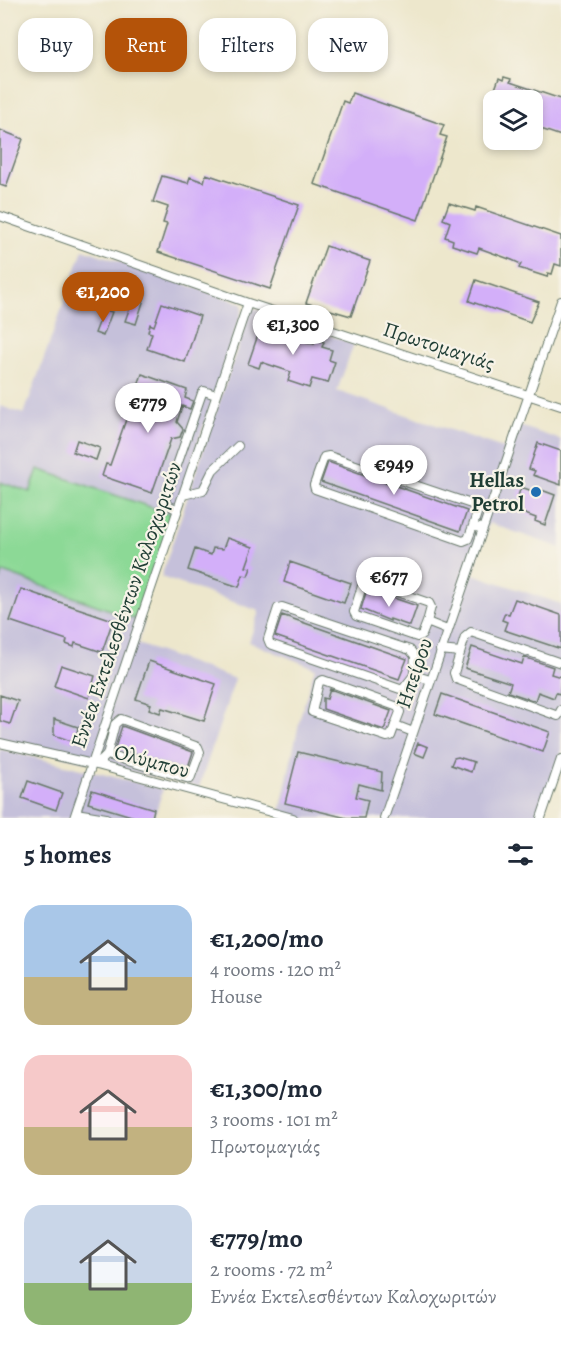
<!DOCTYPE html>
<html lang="en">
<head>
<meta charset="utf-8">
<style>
  :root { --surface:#fff; --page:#f6f6f7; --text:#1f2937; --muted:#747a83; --accent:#b45309 }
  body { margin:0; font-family:Alegreya,serif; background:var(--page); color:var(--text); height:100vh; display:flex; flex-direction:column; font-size:22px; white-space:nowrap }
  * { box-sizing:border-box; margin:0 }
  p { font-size:20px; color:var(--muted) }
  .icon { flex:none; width:33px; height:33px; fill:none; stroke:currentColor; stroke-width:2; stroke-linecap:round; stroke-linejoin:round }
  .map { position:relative; height:818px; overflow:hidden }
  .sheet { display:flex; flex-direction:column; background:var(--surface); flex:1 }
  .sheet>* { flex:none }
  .banner { position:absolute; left:18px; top:18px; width:525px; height:54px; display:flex; gap:12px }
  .fabs { position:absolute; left:483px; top:90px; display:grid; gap:12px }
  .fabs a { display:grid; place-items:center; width:60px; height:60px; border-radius:12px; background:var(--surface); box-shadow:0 3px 9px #0003; font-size:30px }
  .price { position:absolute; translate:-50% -51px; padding:0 14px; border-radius:21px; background:#fff; color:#222; font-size:20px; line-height:39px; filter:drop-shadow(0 2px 3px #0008) }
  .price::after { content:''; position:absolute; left:50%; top:36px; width:18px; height:14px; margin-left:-9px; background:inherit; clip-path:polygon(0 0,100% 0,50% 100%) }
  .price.current { background:var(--accent); color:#fff }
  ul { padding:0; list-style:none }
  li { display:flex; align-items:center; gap:18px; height:150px; padding:0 24px }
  li span { display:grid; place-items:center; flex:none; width:168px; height:120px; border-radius:18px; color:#555 }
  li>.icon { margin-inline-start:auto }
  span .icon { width:72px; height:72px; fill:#fffc; stroke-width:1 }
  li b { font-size:26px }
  h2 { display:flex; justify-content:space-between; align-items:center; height:72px; padding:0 24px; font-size:26px }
  .chip { padding:0 21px; border-radius:18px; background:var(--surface); box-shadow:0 3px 9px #0003; font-size:21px; line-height:54px }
  .chip.current { background:var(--accent); color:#fff }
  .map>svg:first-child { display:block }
</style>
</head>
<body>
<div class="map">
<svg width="561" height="818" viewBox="0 0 561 818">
  <rect width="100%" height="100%" fill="#f7f3e8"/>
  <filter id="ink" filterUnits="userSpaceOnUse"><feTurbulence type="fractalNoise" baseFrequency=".0167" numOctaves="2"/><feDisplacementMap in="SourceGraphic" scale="12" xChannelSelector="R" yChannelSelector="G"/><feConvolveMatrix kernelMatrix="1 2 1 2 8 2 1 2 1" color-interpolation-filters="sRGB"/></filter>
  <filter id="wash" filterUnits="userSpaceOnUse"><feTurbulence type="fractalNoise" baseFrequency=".008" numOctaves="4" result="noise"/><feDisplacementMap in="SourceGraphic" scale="24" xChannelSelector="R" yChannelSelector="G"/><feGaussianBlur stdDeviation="1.35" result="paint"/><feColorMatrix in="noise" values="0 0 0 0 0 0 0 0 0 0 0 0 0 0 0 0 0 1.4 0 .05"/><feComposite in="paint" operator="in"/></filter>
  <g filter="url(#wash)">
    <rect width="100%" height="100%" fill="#ede7cc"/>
    <path fill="#c5c0da" d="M 83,249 L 241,303 L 243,308 L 174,515 L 38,469 L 30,492 L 0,482 L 0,406 L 24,414 Z
      M 251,307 L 354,344 L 337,391 L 506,449 L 514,424 L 561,440 L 561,548 L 489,523 L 473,574 L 561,604 L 561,755 L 539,818 L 302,818 L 280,812 L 301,714 L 315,668 L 249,642 L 259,611 L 161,577 Z
      M 3,572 L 144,622 L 138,644 L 235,679 L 199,787 L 0,742 L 0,581 Z
      M 0,749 L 163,789 L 154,818 L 0,818 Z"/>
    <path fill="#8cd996" stroke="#568b65" stroke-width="1.5" d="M 38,469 L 174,515 L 138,620 L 3,572 L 0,581 L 0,482 L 30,492 Z"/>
    <g id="blocks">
      <path fill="#d3aff9" d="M 45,35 L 57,39 L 59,35 L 85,44 L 79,63 L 52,54 L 54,49 L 42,45 Z
        M 504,77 L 511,79 L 510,82 L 561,99 L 561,136 L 532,126 L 532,100 L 491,100 L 499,78 L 503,80 Z
        M 352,93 L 444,125 L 440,135 L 447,137 L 418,220 L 314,184 L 343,101 L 348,103 Z
        M 0,130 L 23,139 L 6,187 L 0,185 Z
        M 206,174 L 299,205 L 270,289 L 158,252 L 167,224 L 163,223 L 168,207 L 153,202 L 162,176 L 188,183 L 190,177 L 204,182 Z
        M 449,203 L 475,211 L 476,207 L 561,236 L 561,266 L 555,264 L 552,274 L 548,273 L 547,277 L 519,268 L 521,264 L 512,260 L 479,248 L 477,253 L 452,245 L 453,240 L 445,237 L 450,222 L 443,219 Z
        M 326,246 L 370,261 L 351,316 L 306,303 Z
        M 476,280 L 539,302 L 530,322 L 469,301 Z
        M 136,290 L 146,293 L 136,324 L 125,321 Z
        M 162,303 L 200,316 L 185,362 L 147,349 L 152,333 L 148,332 L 150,324 L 154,326 Z
        M 104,310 L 112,312 L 103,336 L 95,333 Z
        M 261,326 L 283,334 L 285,328 L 294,331 L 292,337 L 314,344 L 315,339 L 324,342 L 322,347 L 332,350 L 329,360 L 335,362 L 328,383 L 312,379 L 309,388 L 288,381 L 291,372 L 261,362 L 259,368 L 248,364 Z
        M 142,374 L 187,390 L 185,398 L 193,401 L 190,409 L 182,406 L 177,422 L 183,429 L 180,437 L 171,439 L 152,493 L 102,476 L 106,464 L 110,465 Z
        M 77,440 L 100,448 L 96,460 L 73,452 Z
        M 538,443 L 561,451 L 561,485 L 533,475 L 535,471 L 529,469 Z
        M 328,462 L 467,511 L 460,531 L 321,482 Z
        M 521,487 L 538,493 L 539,489 L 555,495 L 545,525 L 535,521 L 536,518 L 517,511 L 522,497 L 518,496 Z
        M 227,538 L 253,547 L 246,567 L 251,568 L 248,576 L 243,575 L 239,587 L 188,570 L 195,549 L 211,555 L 213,548 L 223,549 Z
        M 290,562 L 351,583 L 344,603 L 284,582 Z
        M 21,589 L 113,620 L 102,652 L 75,643 L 74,647 L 66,644 L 67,640 L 10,621 Z
        M 367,589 L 417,606 L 410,626 L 390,619 L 390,621 L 361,609 Z
        M 515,599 L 561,615 L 561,649 L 504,630 L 507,622 L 502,620 L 505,613 L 509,614 Z
        M 282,615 L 407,659 L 399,679 L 275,636 Z
        M 472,647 L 522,664 L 524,657 L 553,667 L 551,674 L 561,677 L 560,694 L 556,693 L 554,698 L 538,692 L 535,701 L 508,692 L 511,683 L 465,668 Z
        M 149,661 L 216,684 L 204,721 L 162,708 L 160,713 L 149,709 L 151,704 L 136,699 Z
        M 61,665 L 95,676 L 89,698 L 54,686 Z
        M 330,689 L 391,711 L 384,730 L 323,709 L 323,698 L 327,699 Z
        M 442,694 L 550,732 L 543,752 L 435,714 Z
        M 0,695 L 18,701 L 10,724 L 0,721 Z
        M 54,719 L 78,727 L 76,739 L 71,741 L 54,735 Z
        M 122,726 L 193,752 L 187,770 L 115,748 Z
        M 418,743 L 428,747 L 424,757 L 414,753 Z
        M 298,752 L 382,772 L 381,790 L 359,784 L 356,797 L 368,800 L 364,818 L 347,818 L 285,803 Z
        M 458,757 L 474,762 L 471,772 L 451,765 L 454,758 Z
        M 28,781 L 62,793 L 56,810 L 22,798 Z
        M 92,790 L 154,809 L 152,818 L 138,818 L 88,803 Z"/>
    </g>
  </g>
  <g filter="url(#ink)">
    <use href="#blocks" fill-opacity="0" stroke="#677869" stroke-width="1.5"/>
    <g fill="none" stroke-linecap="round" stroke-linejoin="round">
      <g stroke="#677869" stroke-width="10">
        <path id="minor" d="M 0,216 L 248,303 L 561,406
          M 183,495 L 203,490 L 213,470 L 238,446
          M 178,510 L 164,503 L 202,393 L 204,391 L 216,395
          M 473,526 L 468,539 L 463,541 L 315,489 L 314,485 L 324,457 L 329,456 L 474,505 L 478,510 L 473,526 L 482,529
          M 427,622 L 422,635 L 417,637 L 356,616 L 354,612 L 363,583 L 368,582 L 429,603 L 431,607 L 427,622 L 447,630
          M 440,650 L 460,652
          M 561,663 L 471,632 L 465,637 L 454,673 L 456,679 L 558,716 L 561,710
          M 414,675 L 403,689 L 400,689 L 270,644 L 268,639 L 278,608 L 282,607 L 410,650 L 415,656 L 414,675 L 430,680
          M 395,725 L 391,736 L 387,737 L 312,712 L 319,682 L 323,680 L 398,707 L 400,712 L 395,725 L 413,732
          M 0,743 L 97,765 L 293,818
          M 97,765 L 107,755 L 115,724 L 121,719 L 198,747 L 200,752 L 190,779 L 107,755
          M 76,813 L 106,818
          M 74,818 C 131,646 190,474 248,303
          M 384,818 L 561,301
          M 541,818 L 561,759"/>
      </g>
      <use href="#minor" stroke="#fff" stroke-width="8"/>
    </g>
  </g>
  <circle fill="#1f6fb2" stroke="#f7f3e8" stroke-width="2" cx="536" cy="492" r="6"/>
  <g text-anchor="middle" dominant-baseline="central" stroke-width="4.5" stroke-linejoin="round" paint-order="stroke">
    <g font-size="21" fill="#1f3d34" stroke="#f7f3e8">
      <text transform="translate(439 346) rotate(18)">Πρωτομαγιάς</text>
      <text transform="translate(126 605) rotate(-71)">Εννέα Εκτελεσθέντων Καλοχωριτών</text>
      <text transform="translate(414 673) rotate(-71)">Ηπείρου</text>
      <text transform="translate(152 761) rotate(15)">Ολύμπου</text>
    </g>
    <g font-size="21" font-weight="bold" fill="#1f3d34" stroke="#f7f3e8" text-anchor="end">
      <text x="524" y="480">Hellas<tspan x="524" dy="24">Petrol</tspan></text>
    </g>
  </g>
</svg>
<div class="fabs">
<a><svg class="icon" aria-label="layers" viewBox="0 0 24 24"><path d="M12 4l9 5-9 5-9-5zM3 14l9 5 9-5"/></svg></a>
</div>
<b class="price current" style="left:103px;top:323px">€1,200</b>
<b class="price" style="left:293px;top:356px">€1,300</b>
<b class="price" style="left:148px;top:434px">€779</b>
<b class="price" style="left:394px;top:496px">€949</b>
<b class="price" style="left:389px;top:608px">€677</b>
<div class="banner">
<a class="chip">Buy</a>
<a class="chip current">Rent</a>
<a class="chip">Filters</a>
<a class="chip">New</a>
</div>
</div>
<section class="sheet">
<h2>5 homes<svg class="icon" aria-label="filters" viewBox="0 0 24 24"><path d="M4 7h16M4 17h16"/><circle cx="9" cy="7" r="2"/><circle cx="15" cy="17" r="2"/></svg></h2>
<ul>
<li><span style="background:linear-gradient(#a9c7e8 60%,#c2b280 0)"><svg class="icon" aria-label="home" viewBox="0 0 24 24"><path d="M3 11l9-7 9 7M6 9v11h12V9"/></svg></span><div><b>€1,200/mo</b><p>4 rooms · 120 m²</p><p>House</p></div></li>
<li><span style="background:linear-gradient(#f6c9c9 60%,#c2b280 0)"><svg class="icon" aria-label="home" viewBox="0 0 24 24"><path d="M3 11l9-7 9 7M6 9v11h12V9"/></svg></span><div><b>€1,300/mo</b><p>3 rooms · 101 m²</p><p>Πρωτομαγιάς</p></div></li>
<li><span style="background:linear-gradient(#c9d6e8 65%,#8fb573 0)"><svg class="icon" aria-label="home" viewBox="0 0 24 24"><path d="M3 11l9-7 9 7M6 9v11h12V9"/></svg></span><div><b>€779/mo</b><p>2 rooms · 72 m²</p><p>Εννέα Εκτελεσθέντων Καλοχωριτών</p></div></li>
</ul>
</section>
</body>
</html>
